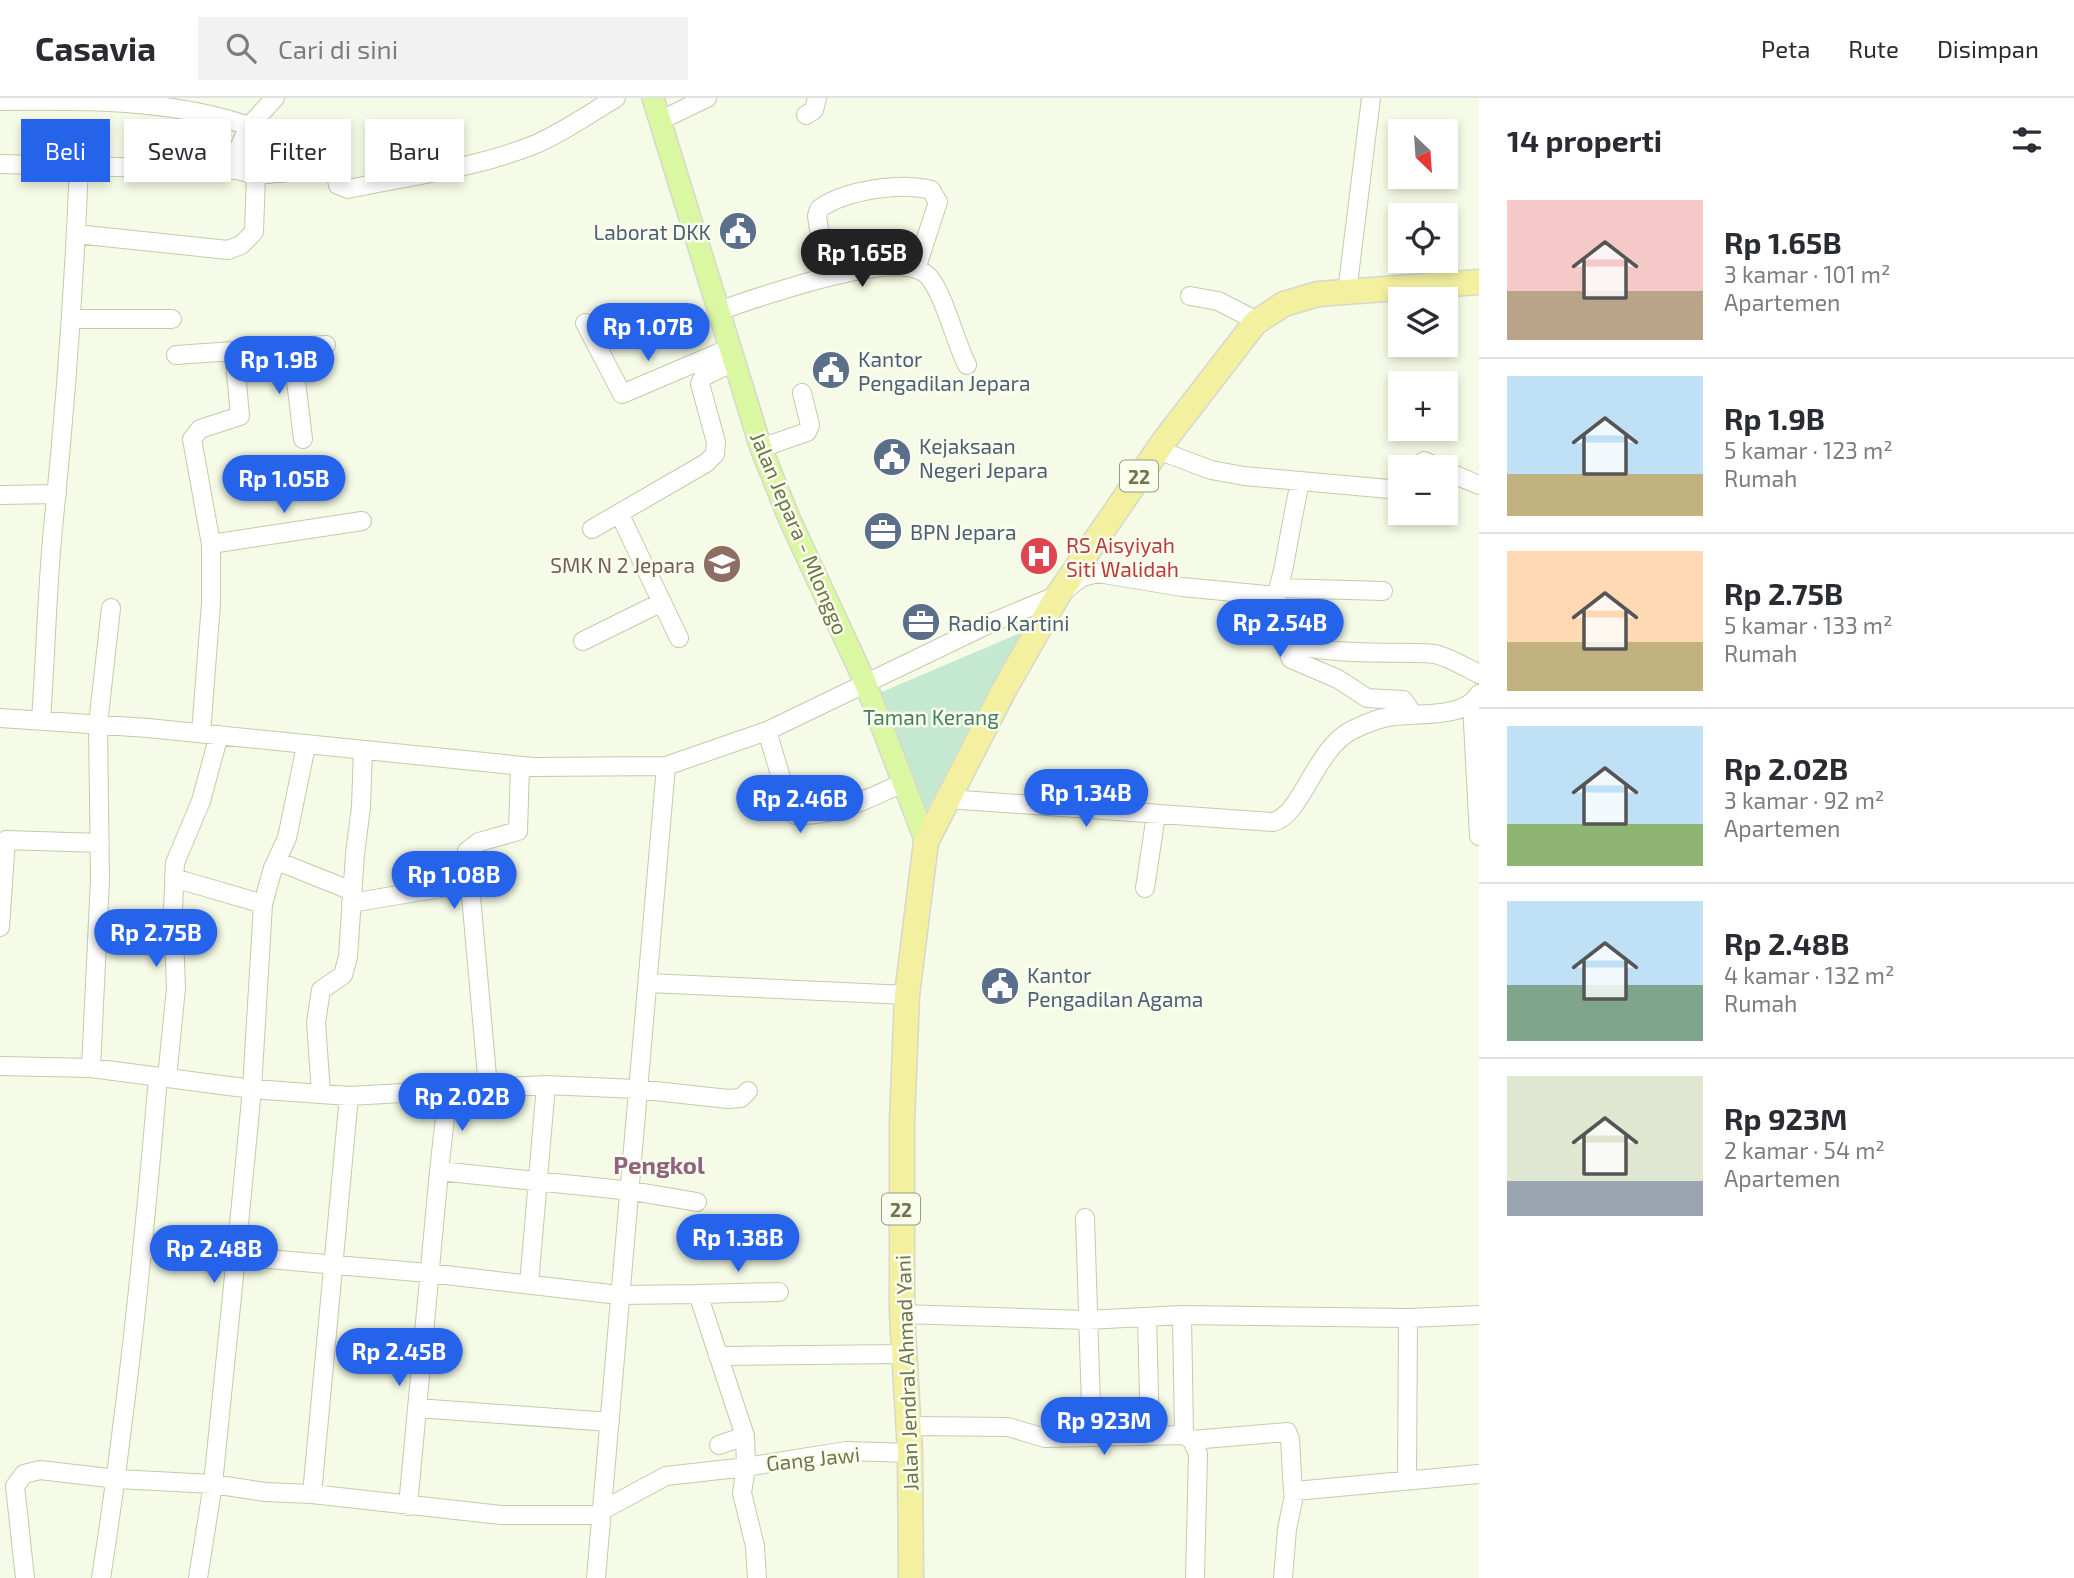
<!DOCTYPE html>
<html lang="id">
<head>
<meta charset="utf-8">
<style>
  :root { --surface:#fff; --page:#f2f2f3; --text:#2b2b33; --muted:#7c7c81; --line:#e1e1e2; --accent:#2563eb }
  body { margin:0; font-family:"Exo 2",sans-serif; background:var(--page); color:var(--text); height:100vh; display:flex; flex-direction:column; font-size:26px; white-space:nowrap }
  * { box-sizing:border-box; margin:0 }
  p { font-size:23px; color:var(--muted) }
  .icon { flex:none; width:38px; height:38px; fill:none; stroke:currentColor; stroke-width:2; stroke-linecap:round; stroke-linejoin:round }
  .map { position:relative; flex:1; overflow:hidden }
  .details { display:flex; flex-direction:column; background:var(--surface); width:595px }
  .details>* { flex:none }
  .top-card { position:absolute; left:21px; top:21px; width:665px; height:63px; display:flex; gap:14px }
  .needle { width:46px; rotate:155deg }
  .tools { position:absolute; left:1388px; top:21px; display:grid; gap:14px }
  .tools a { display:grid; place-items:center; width:70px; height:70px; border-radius:0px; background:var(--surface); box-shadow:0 4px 10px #0003; font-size:35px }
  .price { position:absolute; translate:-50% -60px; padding:0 16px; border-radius:24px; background:var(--accent); color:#fff; font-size:23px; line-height:46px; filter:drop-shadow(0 2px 4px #0008) }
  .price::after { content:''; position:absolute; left:50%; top:42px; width:21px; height:16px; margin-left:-10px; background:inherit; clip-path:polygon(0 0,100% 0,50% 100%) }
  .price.current { background:#222; color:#fff }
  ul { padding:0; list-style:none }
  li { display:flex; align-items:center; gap:21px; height:175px; padding:0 28px }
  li+li { border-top:2px solid var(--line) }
  li span { display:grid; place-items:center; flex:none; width:196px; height:140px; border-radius:0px; color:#555 }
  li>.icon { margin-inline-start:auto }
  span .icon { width:84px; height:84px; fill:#fffc; stroke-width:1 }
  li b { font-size:30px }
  h2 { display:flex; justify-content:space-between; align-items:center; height:84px; padding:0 28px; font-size:30px }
  .pill { padding:0 24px; border-radius:0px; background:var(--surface); box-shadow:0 4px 10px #0003; font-size:24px; line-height:63px }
  .pill.current { background:var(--accent); color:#fff }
  header { display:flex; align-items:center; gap:42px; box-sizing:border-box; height:98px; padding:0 35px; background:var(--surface); border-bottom:2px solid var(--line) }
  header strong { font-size:33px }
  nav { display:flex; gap:38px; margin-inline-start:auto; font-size:24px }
  .search { width:490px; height:63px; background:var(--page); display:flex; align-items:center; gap:18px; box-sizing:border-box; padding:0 24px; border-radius:0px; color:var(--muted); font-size:26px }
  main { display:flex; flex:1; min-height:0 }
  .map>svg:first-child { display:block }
</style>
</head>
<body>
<header>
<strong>Casavia</strong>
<div class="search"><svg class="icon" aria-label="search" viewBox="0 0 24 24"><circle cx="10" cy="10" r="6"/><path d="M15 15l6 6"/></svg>Cari di sini</div>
<nav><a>Peta</a><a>Rute</a><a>Disimpan</a></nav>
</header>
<main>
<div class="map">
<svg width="1479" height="1480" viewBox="0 0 1479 1480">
  <rect width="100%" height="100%" fill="#f5fbe6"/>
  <path fill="#c5e9d0" d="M 1023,534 L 926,714 L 877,596 Z"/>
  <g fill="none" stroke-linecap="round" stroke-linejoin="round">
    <g stroke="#c5caaa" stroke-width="20">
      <path id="minor" d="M 0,3 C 82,2 171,1 249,28 L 239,50 L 238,72
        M 806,17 L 814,12 L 817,0
        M 661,22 L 707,0
        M 249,28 L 275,0
        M 0,66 L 238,72 L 256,77 L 331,70 L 335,72 L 338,87 L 348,91 C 410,78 477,70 536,46 C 564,34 590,15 616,0
        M 76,136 L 228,152 L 241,147 L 254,134 L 256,77
        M 826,179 L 817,118 L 819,111 C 845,92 901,84 931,92 L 938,104 L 916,171
        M 1347,194 L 1371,0
        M 1190,198 L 1218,203 L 1257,223
        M 718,213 C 755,201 901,146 929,179 C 944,197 955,243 967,267
        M 72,221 L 172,221
        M 585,225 L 622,296 L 730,250
        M 292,250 L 303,341
        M 176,257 L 234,253
        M 761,350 L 807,334 L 810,327 L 802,295
        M 1158,352 L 1211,372 L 1244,378 L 1400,392
        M 1416,369 L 1424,363 L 1438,369
        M 1446,373 L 1479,387
        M 1300,384 C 1294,412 1289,440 1284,468 C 1280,487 1272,507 1274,526 C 1279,565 1406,551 1435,556 C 1451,560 1465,569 1479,576
        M 0,397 L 57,396
        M 619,415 L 679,540
        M 592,431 L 706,365 L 715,356 L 716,344 L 700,286 L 703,279 L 734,264
        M 211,446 L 362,423
        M 1279,490 L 1383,493
        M 1283,542 L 1291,561 L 1338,581 L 1367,600 L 1403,602 L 1409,610 L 1408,616
        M 583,543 L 662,504
        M 1472,606 L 1479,738
        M 0,620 L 148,630 L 533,669 L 666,668 L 767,633 L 993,524 L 1058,497 L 1082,479 L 1098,475 L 1182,489 L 1276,498
        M 41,621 C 46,554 47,486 54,420 C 66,303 74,187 79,69
        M 767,633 L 791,713 L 795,717 C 833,719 871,700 904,684
        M 201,635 L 211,505 L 211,446 L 192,341 L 200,331 L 240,318 L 234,253 L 326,247
        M 948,701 L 1273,724 C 1302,717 1315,651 1352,632 C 1363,627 1375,621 1388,619 C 1414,614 1464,622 1479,596
        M 277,763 L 352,793
        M 174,780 L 263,806
        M 1145,790 L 1156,717
        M 351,805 L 470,785
        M 0,829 L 6,742 L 100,745
        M 649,885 L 907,897
        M 0,968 L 91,970 L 252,991 L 349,998 L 546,987 L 637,991 L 728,1001 L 741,1000 L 748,993
        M 91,970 L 100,781 L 98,626 L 111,510
        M 167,980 L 176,890 L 173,812 L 175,765 L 201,703 L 219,637
        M 488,989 L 467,753 L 479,744 L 518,733 L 520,668
        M 321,996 L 316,924 L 321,892 L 343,877 L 348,859 L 355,756 L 361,709 L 363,652
        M 439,1073 L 448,993
        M 1085,1120 L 1092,1339
        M 143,1150 L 428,1175 L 619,1197 L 698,1196 L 745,1338 L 746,1369 L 666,1378 L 601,1413
        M 529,1186 L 546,987
        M 698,1196 L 779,1194
        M 902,1216 L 1087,1222 L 1182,1217 L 1408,1220 L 1479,1217
        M 1182,1217 L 1184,1337
        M 1147,1219 L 1150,1338
        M 718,1258 L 905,1256
        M 417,1310 L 610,1324
        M 909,1328 L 1008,1329 L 1045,1340 L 1184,1337 L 1192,1342 L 1198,1356 L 1195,1480
        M 1192,1342 L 1287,1334 L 1290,1341 L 1293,1394
        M 719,1347 L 745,1338
        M 1407,1382 L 1408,1220
        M 312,1396 L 349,998
        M 408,1408 L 439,1073 L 632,1093 L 697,1104
        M 25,1480 L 15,1388 L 24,1376 L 40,1372 L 117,1381 L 213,1386 L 265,1394 L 312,1396 L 501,1417 L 600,1417
        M 101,1480 C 127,1314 144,1147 158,979
        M 198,1480 L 213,1386 L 236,1158 L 252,991 L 263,806 L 273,770 L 287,740 L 306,648
        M 596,1480 L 666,668
        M 757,1480 L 755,1448 L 742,1395 L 746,1369 L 846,1353 L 910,1355
        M 1283,1480 L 1287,1431 L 1295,1393 L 1479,1376"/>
    </g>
    <g stroke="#d7d8cd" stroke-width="24">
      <path id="major" d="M 653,0 L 761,350 L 789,420 L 865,584 L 926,744"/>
    </g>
    <g stroke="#d7d8cd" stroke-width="27">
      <path id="highway" d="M 911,1480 L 910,1355 L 902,1216 L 902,1024 L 907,897 L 926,744 L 1004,592 L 1058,497 L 1164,343 L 1255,225 L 1284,206 L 1318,196 L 1479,184"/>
    </g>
    <use href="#minor" stroke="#fff" stroke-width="18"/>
    <use href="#major" stroke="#daf7a2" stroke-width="21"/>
    <use href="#highway" stroke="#f3f0a0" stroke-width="24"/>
  </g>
  <defs>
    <g id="civic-disc" transform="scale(2.0125)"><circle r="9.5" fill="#5c6f8a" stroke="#f9feed"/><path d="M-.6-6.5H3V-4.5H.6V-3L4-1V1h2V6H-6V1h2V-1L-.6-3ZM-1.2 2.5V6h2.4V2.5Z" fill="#fff"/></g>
    <g id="office-disc" transform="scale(2.0125)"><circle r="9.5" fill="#5c6f8a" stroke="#f9feed"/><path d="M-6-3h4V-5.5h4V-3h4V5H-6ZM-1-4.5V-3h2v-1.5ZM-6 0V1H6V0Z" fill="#fff"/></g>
    <g id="hospital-disc" transform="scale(2.0125)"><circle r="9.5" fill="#e0444e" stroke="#f9feed"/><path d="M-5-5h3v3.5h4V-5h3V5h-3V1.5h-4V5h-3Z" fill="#fff"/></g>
    <g id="school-disc" transform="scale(2.0125)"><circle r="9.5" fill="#8d6e63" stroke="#f9feed"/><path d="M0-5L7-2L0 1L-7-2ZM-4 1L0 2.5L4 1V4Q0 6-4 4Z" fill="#fff"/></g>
  </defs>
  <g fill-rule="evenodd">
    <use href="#civic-disc" x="738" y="133"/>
    <use href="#civic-disc" x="831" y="272"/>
    <use href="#civic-disc" x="892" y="359"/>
    <use href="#office-disc" x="883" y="433"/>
    <use href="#hospital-disc" x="1039" y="458"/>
    <use href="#school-disc" x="722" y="466"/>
    <use href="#office-disc" x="921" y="524"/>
    <use href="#civic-disc" x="1000" y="888"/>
  </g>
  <g text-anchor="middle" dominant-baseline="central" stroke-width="5" stroke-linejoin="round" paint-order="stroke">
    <g fill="#f9feed" stroke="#9a9d7c" stroke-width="2">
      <rect x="1120" y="362.5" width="38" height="31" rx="5"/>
      <rect x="882" y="1095.5" width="38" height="31" rx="5"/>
    </g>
    <g font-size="19" font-weight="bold" fill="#71744c">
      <text x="1139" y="378">22</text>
      <text x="901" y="1111">22</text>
    </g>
    <g font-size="21" fill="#4e5e75" stroke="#f9feed" text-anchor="start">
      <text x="711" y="133" text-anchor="end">Laborat DKK</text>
      <text x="858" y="260">Kantor<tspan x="858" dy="24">Pengadilan Jepara</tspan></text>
      <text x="919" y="347">Kejaksaan<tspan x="919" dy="24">Negeri Jepara</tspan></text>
      <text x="910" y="433">BPN Jepara</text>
      <text x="948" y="524">Radio Kartini</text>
      <text x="1027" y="876">Kantor<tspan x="1027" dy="24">Pengadilan Agama</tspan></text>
    </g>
    <g font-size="21" fill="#71744c" stroke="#f9feed">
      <text transform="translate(800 435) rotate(67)">Jalan Jepara - Mlonggo</text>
      <text transform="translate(906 1275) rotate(-92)">Jalan Jendral Ahmad Yani</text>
      <text transform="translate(813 1360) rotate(-6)">Gang Jawi</text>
    </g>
    <g font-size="21" fill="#be3a42" stroke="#f9feed" text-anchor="start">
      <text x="1066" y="446">RS Aisyiyah<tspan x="1066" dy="24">Siti Walidah</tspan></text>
    </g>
    <g font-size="21" fill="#785e54" stroke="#f9feed" text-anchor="end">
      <text x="695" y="466">SMK N 2 Jepara</text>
    </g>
    <g font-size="21" fill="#477f5e" stroke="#f9feed">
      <text x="931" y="618">Taman Kerang</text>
    </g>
    <g font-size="24" font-weight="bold" fill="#90647f" stroke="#f9feed">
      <text x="659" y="1066">Pengkol</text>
    </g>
  </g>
</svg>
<div class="tools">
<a><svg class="needle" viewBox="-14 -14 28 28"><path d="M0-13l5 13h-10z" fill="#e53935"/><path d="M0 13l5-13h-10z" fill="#7c7c81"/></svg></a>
<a><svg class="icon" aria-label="locate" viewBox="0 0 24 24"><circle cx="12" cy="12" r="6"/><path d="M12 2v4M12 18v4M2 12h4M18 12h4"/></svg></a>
<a><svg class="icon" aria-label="layers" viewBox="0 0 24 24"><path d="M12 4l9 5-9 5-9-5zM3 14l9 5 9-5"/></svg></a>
<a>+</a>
<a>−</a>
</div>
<b class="price current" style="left:862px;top:191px">Rp 1.65B</b>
<b class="price" style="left:648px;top:265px">Rp 1.07B</b>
<b class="price" style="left:279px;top:298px">Rp 1.9B</b>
<b class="price" style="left:284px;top:417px">Rp 1.05B</b>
<b class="price" style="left:1280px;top:561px">Rp 2.54B</b>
<b class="price" style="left:1086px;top:731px">Rp 1.34B</b>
<b class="price" style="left:800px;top:737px">Rp 2.46B</b>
<b class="price" style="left:454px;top:813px">Rp 1.08B</b>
<b class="price" style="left:156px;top:871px">Rp 2.75B</b>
<b class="price" style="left:462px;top:1035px">Rp 2.02B</b>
<b class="price" style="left:738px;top:1176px">Rp 1.38B</b>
<b class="price" style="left:214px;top:1187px">Rp 2.48B</b>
<b class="price" style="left:399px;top:1290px">Rp 2.45B</b>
<b class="price" style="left:1104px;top:1359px">Rp 923M</b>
<div class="top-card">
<a class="pill current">Beli</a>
<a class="pill">Sewa</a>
<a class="pill">Filter</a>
<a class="pill">Baru</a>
</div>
</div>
<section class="details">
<h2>14 properti<svg class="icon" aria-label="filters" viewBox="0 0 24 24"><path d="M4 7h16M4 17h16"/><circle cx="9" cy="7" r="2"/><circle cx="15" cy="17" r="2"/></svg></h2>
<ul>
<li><span style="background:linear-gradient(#f6c9c9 65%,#b9a48a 0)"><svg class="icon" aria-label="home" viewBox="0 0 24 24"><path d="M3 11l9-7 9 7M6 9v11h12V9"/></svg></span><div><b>Rp 1.65B</b><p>3 kamar · 101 m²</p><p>Apartemen</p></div></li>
<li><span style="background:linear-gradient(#bfe0f5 70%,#c2b280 0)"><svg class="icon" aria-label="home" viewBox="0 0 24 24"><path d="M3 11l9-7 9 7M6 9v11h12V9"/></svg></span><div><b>Rp 1.9B</b><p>5 kamar · 123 m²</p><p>Rumah</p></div></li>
<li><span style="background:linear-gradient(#ffd9b3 65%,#c2b280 0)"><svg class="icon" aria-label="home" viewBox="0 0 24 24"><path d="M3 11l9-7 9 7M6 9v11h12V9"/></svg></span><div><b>Rp 2.75B</b><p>5 kamar · 133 m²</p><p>Rumah</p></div></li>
<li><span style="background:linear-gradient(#bfe0f5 70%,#8fb573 0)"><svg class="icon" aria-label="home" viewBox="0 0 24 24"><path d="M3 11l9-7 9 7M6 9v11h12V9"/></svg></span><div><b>Rp 2.02B</b><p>3 kamar · 92 m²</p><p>Apartemen</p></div></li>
<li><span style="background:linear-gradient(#bfe0f5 60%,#7fa58c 0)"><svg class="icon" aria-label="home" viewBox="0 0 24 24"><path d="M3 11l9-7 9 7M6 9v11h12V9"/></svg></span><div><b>Rp 2.48B</b><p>4 kamar · 132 m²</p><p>Rumah</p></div></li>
<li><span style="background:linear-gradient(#dfe7d0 75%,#9aa5b1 0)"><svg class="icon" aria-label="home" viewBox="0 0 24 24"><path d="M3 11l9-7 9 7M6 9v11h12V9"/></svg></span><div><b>Rp 923M</b><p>2 kamar · 54 m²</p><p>Apartemen</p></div></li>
</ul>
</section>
</main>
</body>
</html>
